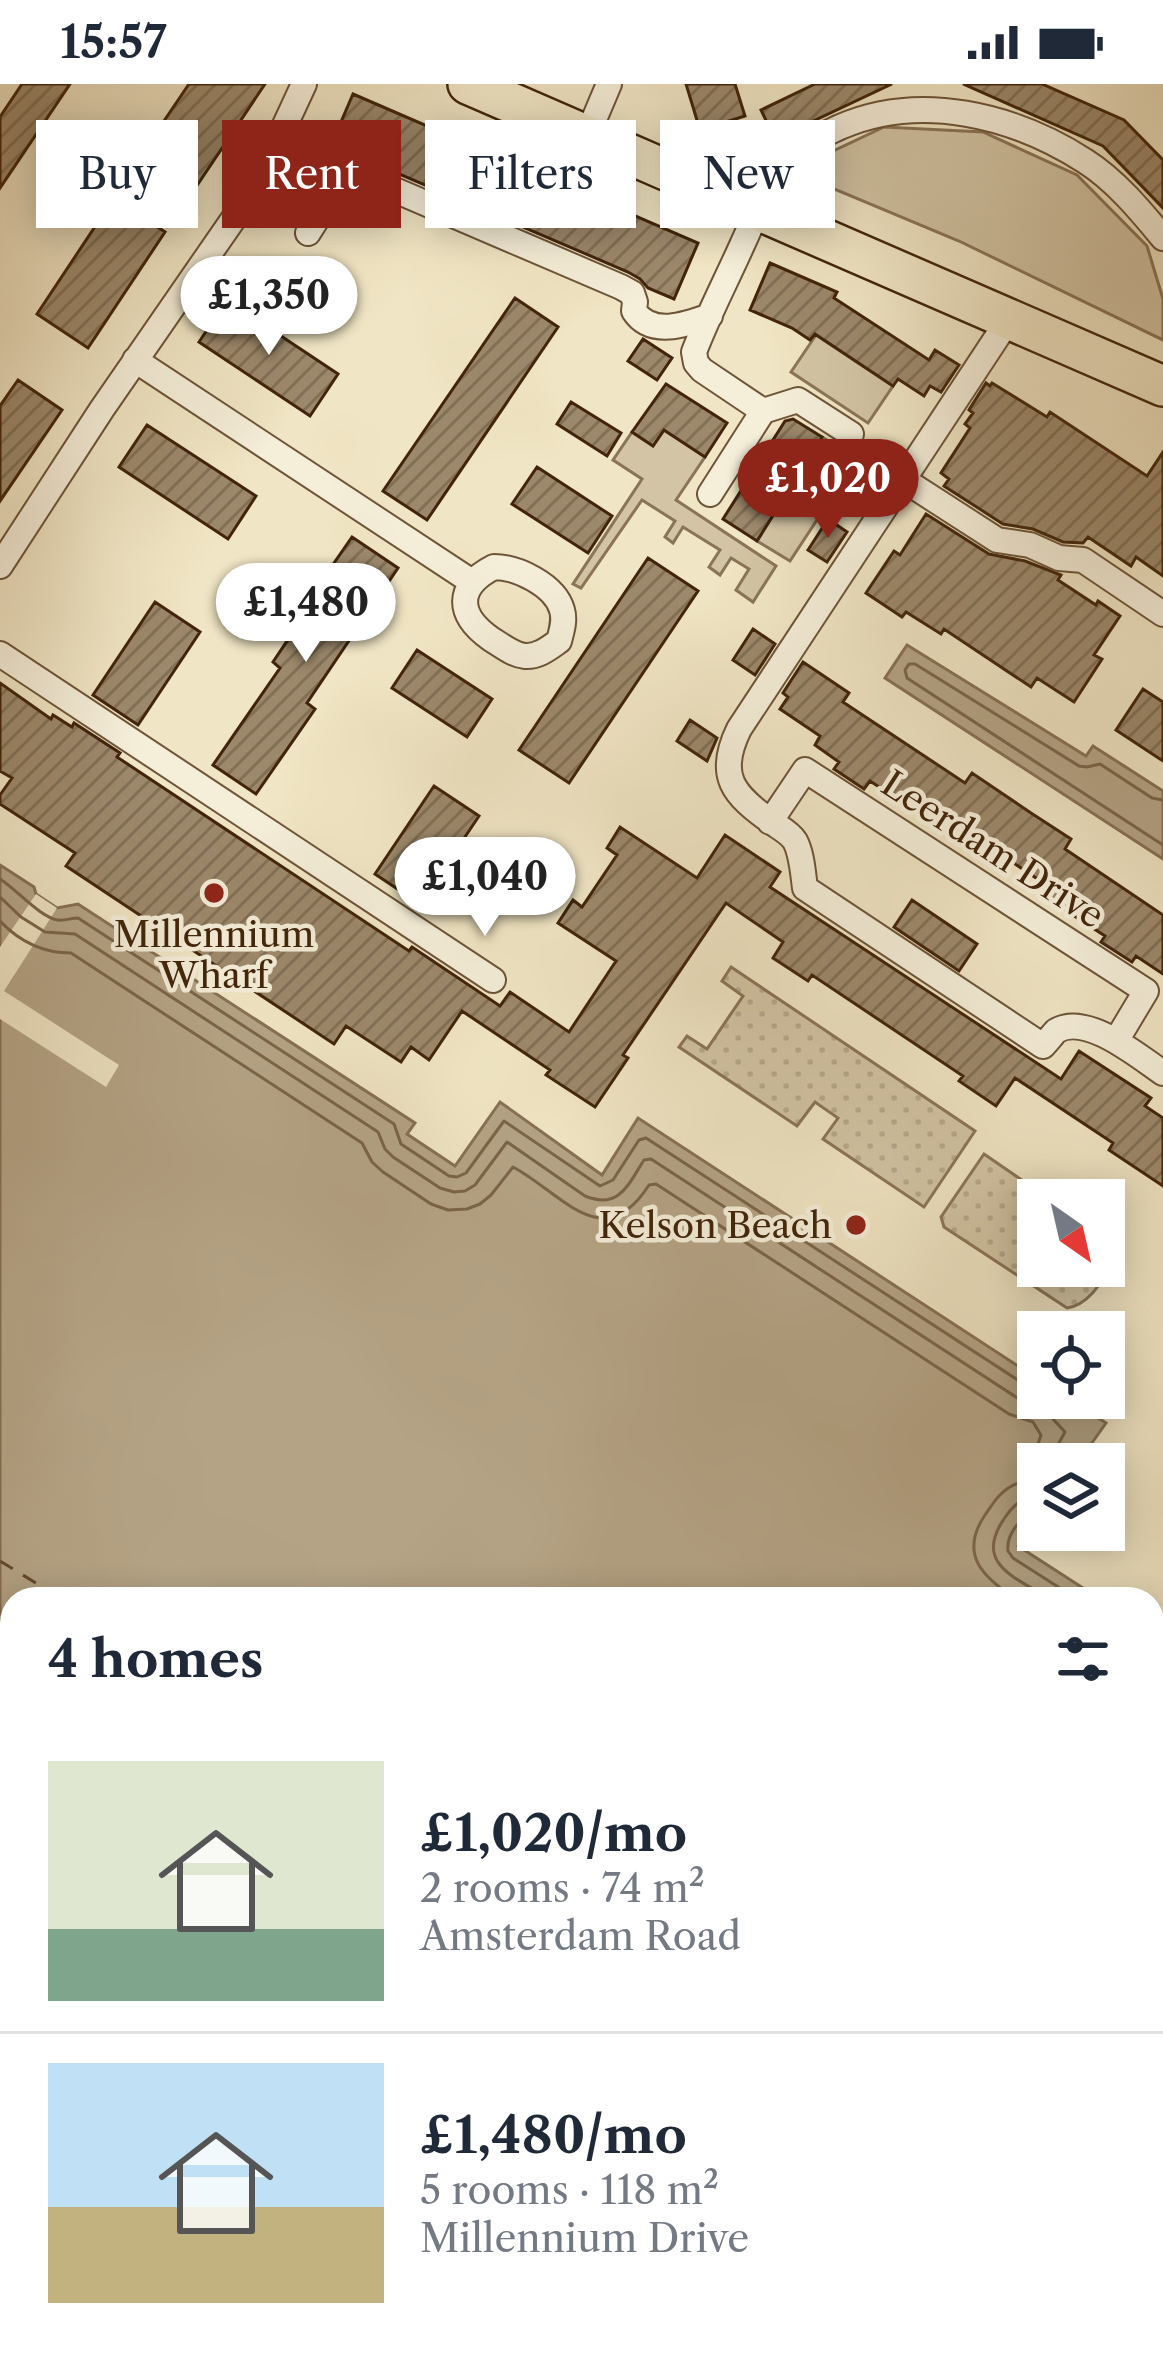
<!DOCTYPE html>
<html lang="en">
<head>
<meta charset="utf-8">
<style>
  :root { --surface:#fff; --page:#f2f2f3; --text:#1f2937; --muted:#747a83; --line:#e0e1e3; --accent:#8f2418 }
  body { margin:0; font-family:"Libre Caslon Text",serif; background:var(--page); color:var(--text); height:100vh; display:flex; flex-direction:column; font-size:45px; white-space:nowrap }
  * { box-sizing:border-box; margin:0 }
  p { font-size:39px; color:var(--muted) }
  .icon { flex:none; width:66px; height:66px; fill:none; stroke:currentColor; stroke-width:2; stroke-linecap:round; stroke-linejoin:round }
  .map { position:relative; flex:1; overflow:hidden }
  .details { position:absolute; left:0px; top:1503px; width:1164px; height:771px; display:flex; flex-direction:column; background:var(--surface); border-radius:36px 36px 0 0; box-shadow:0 6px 30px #0003 }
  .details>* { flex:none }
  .guide { position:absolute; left:36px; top:36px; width:1092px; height:108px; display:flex; gap:24px }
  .needle { width:78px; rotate:146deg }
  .tools { position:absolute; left:1017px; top:1095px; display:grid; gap:24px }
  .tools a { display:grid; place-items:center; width:108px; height:108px; border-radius:0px; background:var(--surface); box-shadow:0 6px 30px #0003; font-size:60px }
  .price { position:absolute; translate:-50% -102px; padding:0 27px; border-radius:42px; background:#fff; color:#222; font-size:39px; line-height:78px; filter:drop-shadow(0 3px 6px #0008) }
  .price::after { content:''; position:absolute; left:50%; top:72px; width:36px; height:27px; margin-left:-18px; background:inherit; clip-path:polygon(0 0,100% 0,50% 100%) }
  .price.active { background:var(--accent); color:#fff }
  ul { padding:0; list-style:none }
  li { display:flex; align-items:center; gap:36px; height:300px; padding:0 48px }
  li+li { border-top:3px solid var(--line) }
  li span { display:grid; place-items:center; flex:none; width:336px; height:240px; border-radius:0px; color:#555 }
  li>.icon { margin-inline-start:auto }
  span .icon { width:144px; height:144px; fill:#fffc; stroke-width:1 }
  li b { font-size:51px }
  h2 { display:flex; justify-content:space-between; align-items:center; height:144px; padding:0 48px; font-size:51px }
  .chip { padding:0 42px; border-radius:0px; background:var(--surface); box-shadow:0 6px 30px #0003; font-size:42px; line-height:108px }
  .chip.active { background:var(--accent); color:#fff }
  .status { display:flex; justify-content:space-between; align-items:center; height:84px; padding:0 60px; background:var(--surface); direction:ltr }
  .status svg { height:33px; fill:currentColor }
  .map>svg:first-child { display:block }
</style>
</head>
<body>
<div class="status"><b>15:57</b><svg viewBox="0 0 49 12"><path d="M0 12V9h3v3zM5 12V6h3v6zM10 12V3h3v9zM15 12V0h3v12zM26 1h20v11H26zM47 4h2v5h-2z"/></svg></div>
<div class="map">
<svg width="1163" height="2272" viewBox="0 0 1163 2272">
  <defs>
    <pattern id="park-dots" width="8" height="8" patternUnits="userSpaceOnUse" patternTransform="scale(3)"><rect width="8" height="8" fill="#d2c4a4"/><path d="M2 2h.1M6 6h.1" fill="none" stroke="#b6a88c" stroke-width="1.8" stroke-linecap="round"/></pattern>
    <pattern id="building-hatch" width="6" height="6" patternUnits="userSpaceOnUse" patternTransform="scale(3)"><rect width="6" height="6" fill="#9c886b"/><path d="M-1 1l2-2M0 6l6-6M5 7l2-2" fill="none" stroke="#816f56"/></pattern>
  </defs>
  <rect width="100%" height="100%" fill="#f0e5c4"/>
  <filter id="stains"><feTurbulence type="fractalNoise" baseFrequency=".00167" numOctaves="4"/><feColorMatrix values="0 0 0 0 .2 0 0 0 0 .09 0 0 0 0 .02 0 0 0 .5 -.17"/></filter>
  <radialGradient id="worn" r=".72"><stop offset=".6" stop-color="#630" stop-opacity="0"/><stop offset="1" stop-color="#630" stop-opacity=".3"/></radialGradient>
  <path fill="#d2c4a4" stroke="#8a7457" stroke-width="3" d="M 884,43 L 983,48 L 1077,91 L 1147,162 L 1163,215 L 1163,256 L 959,157 L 791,87 Z
    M 816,251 L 893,302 L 868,339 L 791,288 Z
    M 664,346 L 705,373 L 676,416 L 776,482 L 753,518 L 736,506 L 749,485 L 731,474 L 720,491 L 709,483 L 720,466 L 683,443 L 673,459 L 665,453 L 675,437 L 642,416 L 581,504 L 573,500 L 642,395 L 613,376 L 632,348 L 653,362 Z
    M 822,353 L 857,375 L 790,477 L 757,457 Z"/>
  <path fill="url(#park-dots)" stroke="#8a7457" stroke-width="3" d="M 731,883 L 975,1047 L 924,1123 L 823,1055 L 838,1034 L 815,1018 L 797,1042 L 679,963 L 687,952 L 707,965 L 743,912 L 722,897 Z
    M 984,1070 L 1051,1116 L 1038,1116 L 1038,1182 L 1104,1182 L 1104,1152 L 1117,1161 L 1119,1169 C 1105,1190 1093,1220 1067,1224 L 944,1143 L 941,1133 Z"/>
  <path fill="#b4a385" stroke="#867054" stroke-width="3" d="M 907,561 L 1086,672 L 1093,662 L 1163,707 L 1163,775 L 885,594 Z
    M 0,781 L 34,803 L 36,810 L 57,824 L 78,820 L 415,1039 L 407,1050 L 455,1082 L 500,1018 L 602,1091 L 638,1034 L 1038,1295 L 1038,1314 L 1067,1314 L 1106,1339 L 1077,1380 L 1038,1380 L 1038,1434 L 1018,1462 L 1100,1515 L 12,1515 L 12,2262 L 1152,2262 L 1152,1548 L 1163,1555 L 1163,2272 L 0,2272 Z"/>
  <path fill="#f0e5c4" d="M 36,810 L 57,824 L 4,907 L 119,981 L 106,1003 L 0,935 L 0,863 Z"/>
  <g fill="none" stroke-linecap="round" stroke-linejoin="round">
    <path stroke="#7a6448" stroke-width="3" d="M 1163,716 L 1152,714 L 1100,680 L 1087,683 L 1079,682 L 915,580 L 909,580 L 905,586 L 907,594 L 1163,761
      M 0,795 C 16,805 41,834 58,836 C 64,837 71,834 78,834 L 394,1040 L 401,1060 L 449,1092 L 457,1093 L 466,1089 L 504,1037 L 600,1102 L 613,1096 L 639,1056 L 646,1054 L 1027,1302 L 1038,1304
      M 0,813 L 21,833 L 45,848 L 75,850 L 378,1048 L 385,1065 L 393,1073 L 440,1104 L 454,1108 L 465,1107 L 475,1101 L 507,1058 L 585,1112 C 619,1126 628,1101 644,1076 L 651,1075 L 1019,1315 L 1046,1320 L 1053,1335 L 1065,1348 L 1055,1366 L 1053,1380
      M 0,837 C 20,858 43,869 71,869 L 362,1059 L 372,1078 L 383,1088 L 431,1120 L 448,1126 L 467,1125 L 480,1120 L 491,1111 L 513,1083 C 562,1109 603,1173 649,1101 L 656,1100 L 1009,1330 L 1033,1338 L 1041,1351 L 1035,1369 L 1036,1392 C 1028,1396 1018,1398 1010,1403 C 999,1409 992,1421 985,1431 C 958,1471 984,1494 1016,1515
      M 1038,1413 C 1023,1414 1015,1419 1006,1432 C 972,1479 1013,1492 1050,1515
      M 1038,1429 C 1021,1430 1006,1451 1008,1467 L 1013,1474 L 1077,1515"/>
    <path stroke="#644a2f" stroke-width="3" stroke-dasharray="15 12" stroke-linecap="butt" d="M 0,1477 L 62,1515
      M 0,1624 L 12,1632
      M 1152,2232 L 1163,2240
      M 964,2262 L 977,2272"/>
  </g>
  <path fill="url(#building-hatch)" stroke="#41240a" stroke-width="3" d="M 22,0 L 70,0 L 0,104 L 0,33 Z
    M 189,0 L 265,0 L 196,103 L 143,68 Z
    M 686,0 L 735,0 L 745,32 L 700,46 Z
    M 815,0 L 892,0 L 775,55 L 761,26 Z
    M 963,0 L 1042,0 L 1124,36 L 1163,76 L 1163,124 L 1103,62 Z
    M 353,10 L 698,159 L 674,215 L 648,204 L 640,195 L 628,188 L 355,71 L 341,71 L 329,66 Z
    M 114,114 L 165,148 L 88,264 L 37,230 Z
    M 770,179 L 837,208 L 834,214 L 929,276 L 935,266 L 959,281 L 941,308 L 930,302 L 924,312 L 898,295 L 893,302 L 815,250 L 810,256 L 792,244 L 750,226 Z
    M 515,214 L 558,243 L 427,436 L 383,407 Z
    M 227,216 L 338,290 L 310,332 L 199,258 Z
    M 643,255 L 672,274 L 657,296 L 628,277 Z
    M 18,296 L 62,326 L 0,417 L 0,322 Z
    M 986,299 L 990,302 L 992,299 L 1047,333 L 1050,328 L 1147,392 L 1163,368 L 1163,492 L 1136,473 L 1131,482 L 1088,453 L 1083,459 L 1063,458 L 1033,445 L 1003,440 L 944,402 L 949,395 L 941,389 L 970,344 L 965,340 L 973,329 L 969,326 Z
    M 666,300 L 727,339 L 705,373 L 664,346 L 653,362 L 632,348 Z
    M 571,318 L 621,349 L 607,372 L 557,340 Z
    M 793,335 L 822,353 L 757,457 L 723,435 L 785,337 Z
    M 147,341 L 256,412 L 228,455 L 119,383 Z
    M 537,383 L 612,432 L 588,469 L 512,420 Z
    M 926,430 L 989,470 L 1025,477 L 1061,491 L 1058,496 L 1096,521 L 1098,517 L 1120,532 L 1094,571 L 1102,575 L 1074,618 L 1037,594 L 1031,603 L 944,545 L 941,550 L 906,528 L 902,533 L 866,509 L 894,467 L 900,471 Z
    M 828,435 L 847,448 L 827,478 L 808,466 Z
    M 352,453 L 398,484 L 307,619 L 315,625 L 256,710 L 213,681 L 280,584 L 273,578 L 327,497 L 323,495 Z
    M 648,474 L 698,507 L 569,699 L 519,666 Z
    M 155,518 L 200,548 L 138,641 L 93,611 Z
    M 753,545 L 775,560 L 755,591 L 733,576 Z
    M 417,566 L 492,615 L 467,653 L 392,604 Z
    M 803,578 L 849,609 L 843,618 L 965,699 L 972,689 L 1031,729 L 1071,755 L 1065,765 L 1163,831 L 1163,890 L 1136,872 L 1132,878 L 1101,858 L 1105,852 L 1036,807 L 1042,798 L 943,732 L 937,741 L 870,697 L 864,705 L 834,685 L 839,678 L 815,661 L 820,652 L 780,625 L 788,613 L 783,609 Z
    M 0,599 L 51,635 L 53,631 L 72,643 L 74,639 L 120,669 L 117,673 L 409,867 L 412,863 L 500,922 L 510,908 L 569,948 L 616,877 L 558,839 L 573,816 L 582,823 L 617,771 L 607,764 L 620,743 L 697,794 L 725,751 L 780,788 L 770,803 L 1061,995 L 1079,967 L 1151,1014 L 1145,1022 L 1163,1034 L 1163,1102 L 1109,1066 L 1113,1059 L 1015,994 L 996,1022 L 959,997 L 963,992 L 812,891 L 808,897 L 773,874 L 783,858 L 726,819 L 623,971 L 628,974 L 595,1023 L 546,991 L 550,986 L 462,927 L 429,976 L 411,963 L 401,978 L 346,942 L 334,960 L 66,782 L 75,769 L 0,720 L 0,711 L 12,694 L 0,687 Z
    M 1143,605 L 1163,618 L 1163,677 L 1116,646 Z
    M 690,636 L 717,654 L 707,677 L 677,657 Z
    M 434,702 L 479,732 L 420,820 L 375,790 Z
    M 912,816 L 977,860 L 959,887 L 894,843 Z"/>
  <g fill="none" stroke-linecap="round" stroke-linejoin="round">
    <g stroke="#6d5438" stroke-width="28">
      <path id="street" d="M 587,52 L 609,0
        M 308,149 L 348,86 L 621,203 L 632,209 L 635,218 L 634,227 C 651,253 685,241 710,232
        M 1009,235 L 739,645 C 716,692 733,711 773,739 C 780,744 790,749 795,757 C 802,770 803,790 805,804 L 1043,962 C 1046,959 1054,949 1056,947 C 1086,928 1139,973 1163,989
        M 135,276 L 472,498
        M 763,327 L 798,316 L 851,350
        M 904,396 L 997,456 L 1030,461 L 1059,474 L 1083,476 L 1163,530
        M 710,410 L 763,327 L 702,286 L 696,279 L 694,268 C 708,231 727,195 743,159 C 754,136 769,94 785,77 C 799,61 821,52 840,43 C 920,8 1013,31 1085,77 C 1115,96 1140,126 1163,154
        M 0,482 L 102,325 L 250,111 L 266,82 L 304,0
        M 494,483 C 517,483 555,501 562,526 C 565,536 562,546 559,557 C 549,564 538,573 525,572 C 513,571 501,561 491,555 C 457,531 455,503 494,483 Z
        M 0,570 L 493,896
        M 770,738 L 805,686 L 1146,907 L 1116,957"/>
    </g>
    <g stroke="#41240a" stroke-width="44">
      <path id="primary" d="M 468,0 L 1163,302"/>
    </g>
    <use href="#street" stroke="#f5eed9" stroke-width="24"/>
    <use href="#primary" stroke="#f0e5c4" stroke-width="39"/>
  </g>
  <g fill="#8f2418" stroke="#f5eed9" stroke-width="4.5">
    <circle cx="214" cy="809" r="12"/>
    <circle cx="856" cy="1141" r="12"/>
  </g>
  <g text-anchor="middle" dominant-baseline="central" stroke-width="9" stroke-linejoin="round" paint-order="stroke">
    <g font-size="36" fill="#41240a" stroke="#f5eed9">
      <text transform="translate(993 765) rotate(33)">Leerdam Drive</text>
    </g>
    <g font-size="36" fill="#41240a" stroke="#f5eed9">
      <text x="214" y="850">Millennium<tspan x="214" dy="41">Wharf</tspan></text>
      <text x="832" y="1141" text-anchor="end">Kelson Beach</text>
    </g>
  </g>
  <rect width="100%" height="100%" filter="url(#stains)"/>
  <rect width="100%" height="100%" fill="url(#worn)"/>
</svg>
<div class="tools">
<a><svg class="needle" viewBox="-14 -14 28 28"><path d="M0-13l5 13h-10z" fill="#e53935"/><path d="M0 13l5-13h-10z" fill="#747a83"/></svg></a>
<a><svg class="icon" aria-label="locate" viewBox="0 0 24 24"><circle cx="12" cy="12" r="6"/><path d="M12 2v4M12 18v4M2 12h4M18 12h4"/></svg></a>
<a><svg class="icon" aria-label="layers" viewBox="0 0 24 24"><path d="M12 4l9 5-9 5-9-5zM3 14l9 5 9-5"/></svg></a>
</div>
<b class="price" style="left:269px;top:274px">£1,350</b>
<b class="price active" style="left:828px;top:457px">£1,020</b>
<b class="price" style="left:306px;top:581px">£1,480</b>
<b class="price" style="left:485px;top:855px">£1,040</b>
<div class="guide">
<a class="chip">Buy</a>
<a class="chip active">Rent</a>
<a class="chip">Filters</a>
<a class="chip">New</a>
</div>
<section class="details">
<h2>4 homes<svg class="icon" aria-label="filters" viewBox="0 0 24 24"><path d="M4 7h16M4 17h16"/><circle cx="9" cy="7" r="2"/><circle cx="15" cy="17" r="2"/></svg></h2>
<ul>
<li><span style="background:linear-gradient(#dfe7d0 70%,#7fa58c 0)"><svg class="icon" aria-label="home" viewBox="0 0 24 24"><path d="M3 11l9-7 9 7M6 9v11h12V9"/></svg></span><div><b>£1,020/mo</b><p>2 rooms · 74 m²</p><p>Amsterdam Road</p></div></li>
<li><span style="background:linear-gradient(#bfe0f5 60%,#c2b280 0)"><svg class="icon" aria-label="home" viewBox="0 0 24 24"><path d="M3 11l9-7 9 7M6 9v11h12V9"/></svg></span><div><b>£1,480/mo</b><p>5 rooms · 118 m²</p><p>Millennium Drive</p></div></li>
</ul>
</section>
</div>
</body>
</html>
